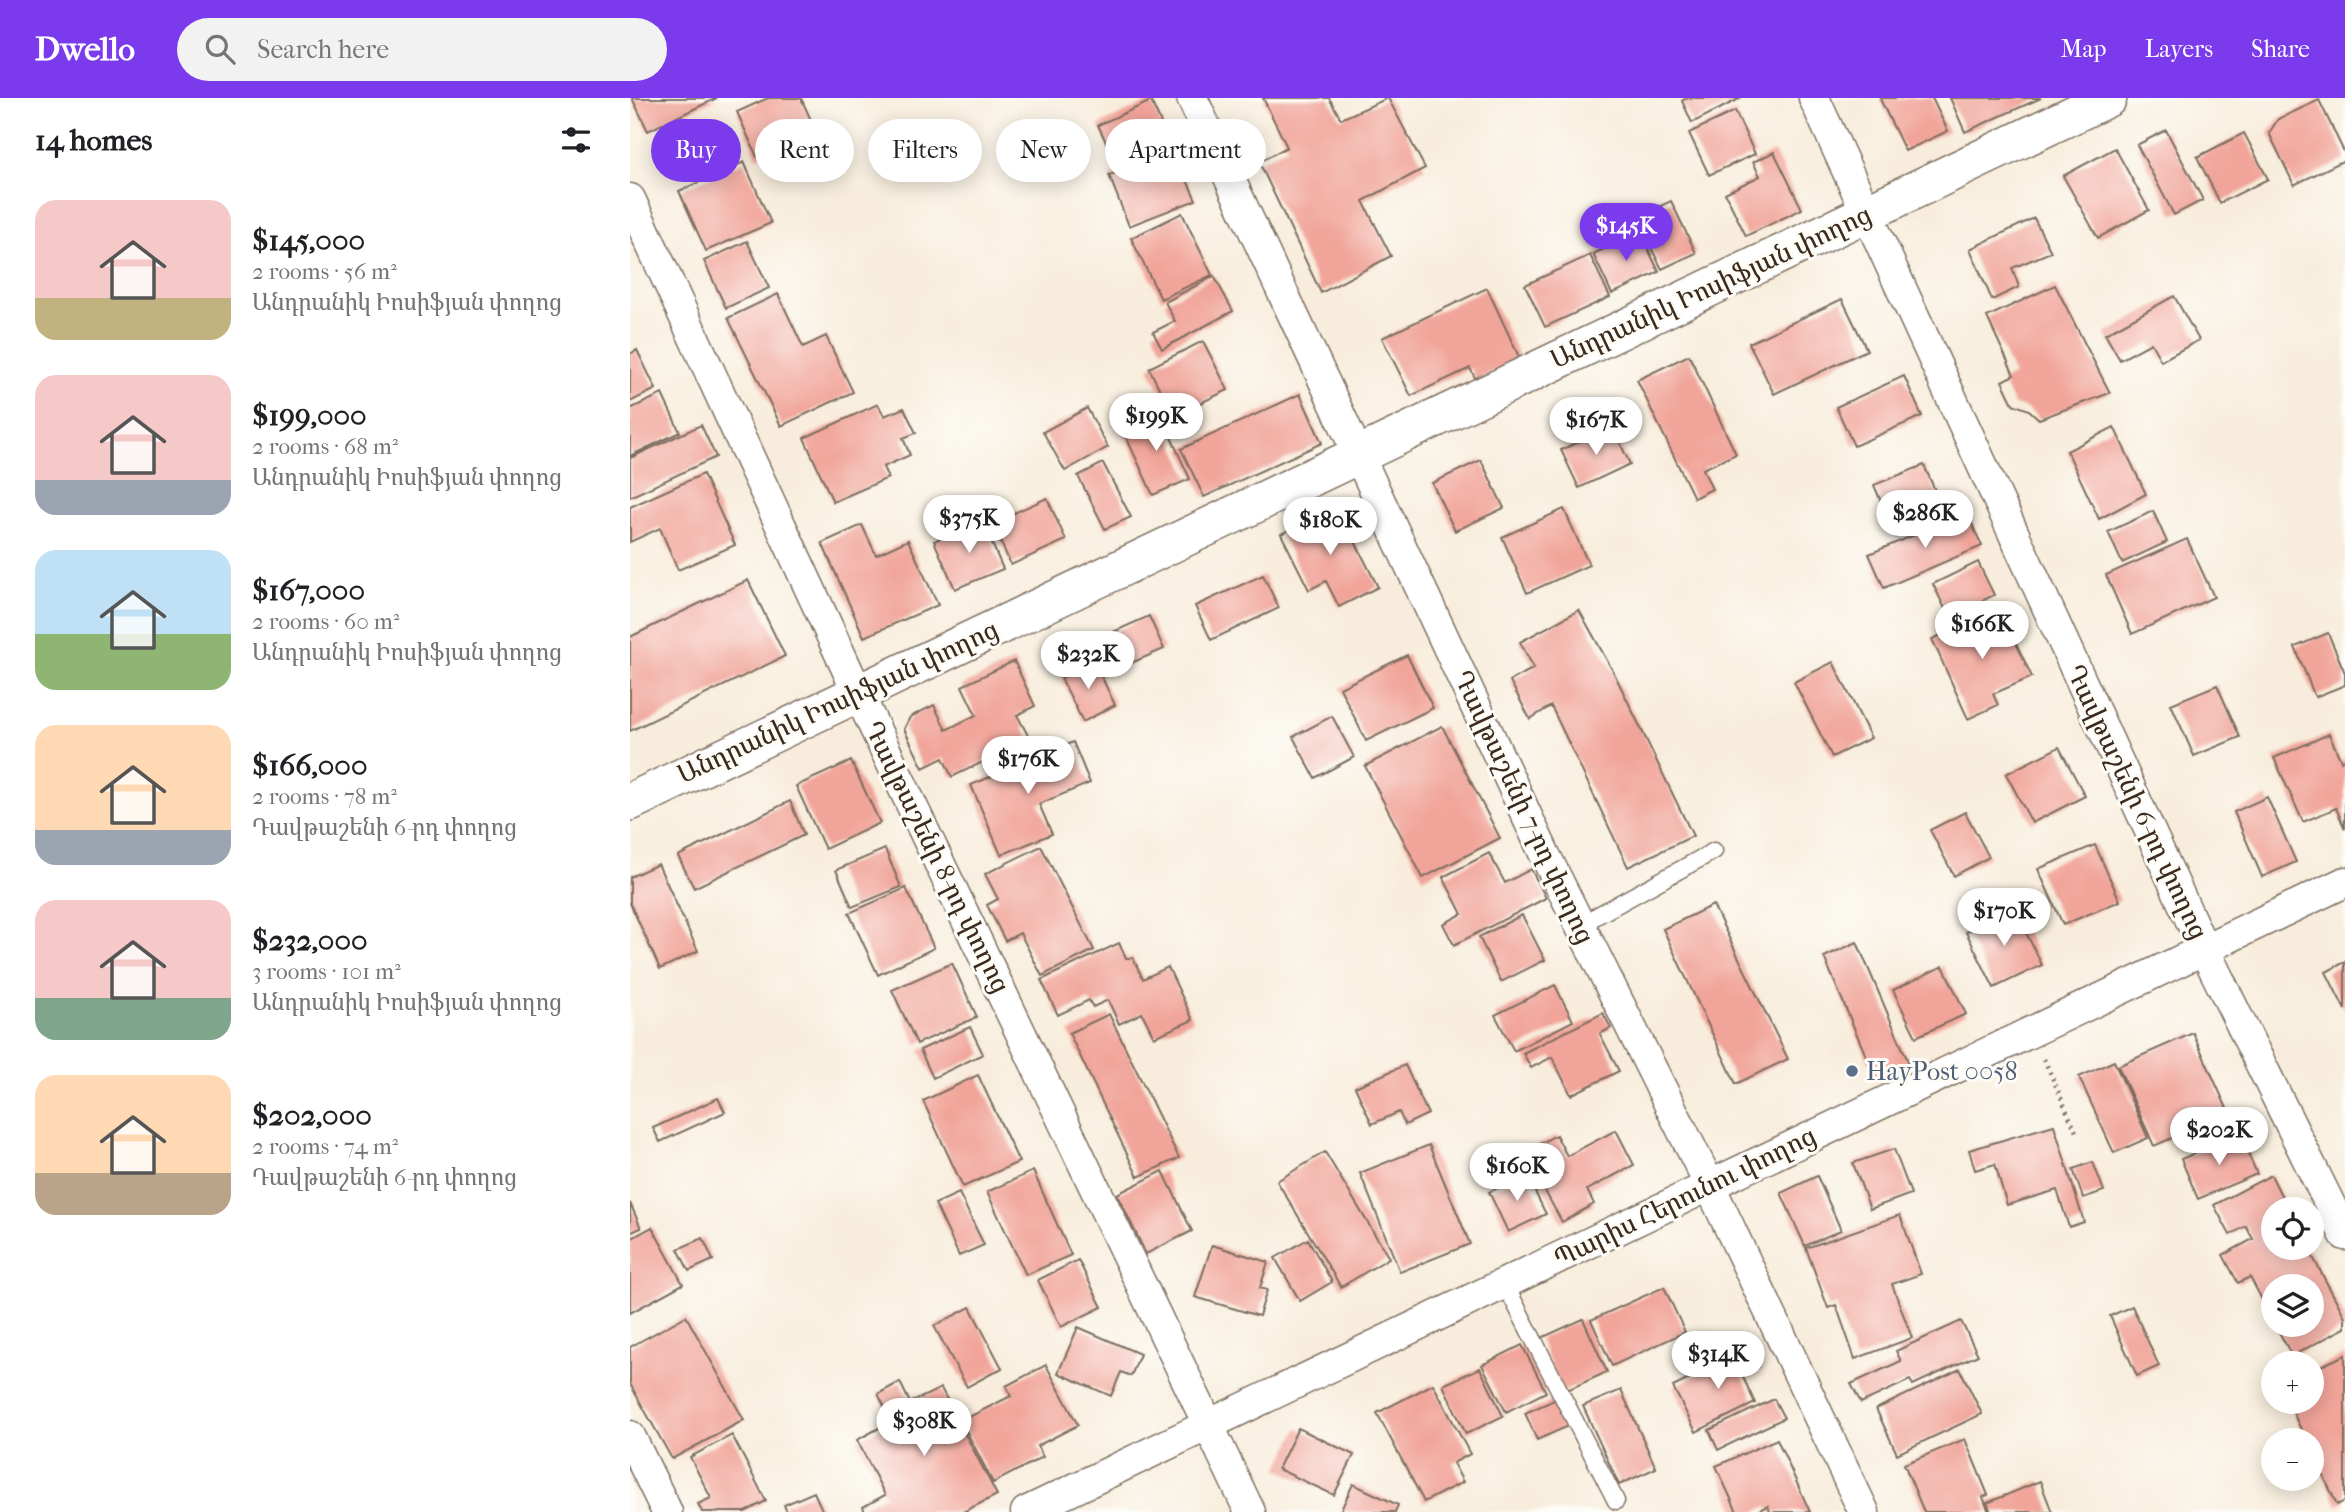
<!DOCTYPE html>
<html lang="en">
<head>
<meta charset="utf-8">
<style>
  :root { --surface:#fff; --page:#f2f2f2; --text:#202124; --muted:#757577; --accent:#7c3aed }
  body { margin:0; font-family:"IM FELL French Canon","Noto Serif Armenian",serif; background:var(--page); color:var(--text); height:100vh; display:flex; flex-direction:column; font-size:26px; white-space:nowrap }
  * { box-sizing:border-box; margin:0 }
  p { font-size:23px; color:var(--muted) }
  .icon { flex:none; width:38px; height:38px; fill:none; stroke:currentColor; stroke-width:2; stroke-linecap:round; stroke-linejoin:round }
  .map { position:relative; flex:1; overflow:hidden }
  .details { display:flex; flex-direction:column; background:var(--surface); width:630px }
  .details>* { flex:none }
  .guide { position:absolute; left:21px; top:21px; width:665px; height:63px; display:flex; gap:14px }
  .tools { position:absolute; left:1631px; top:1099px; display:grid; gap:14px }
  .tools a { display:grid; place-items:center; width:63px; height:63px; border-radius:50%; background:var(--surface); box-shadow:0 4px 18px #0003; font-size:35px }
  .price { position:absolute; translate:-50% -60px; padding:0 16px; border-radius:24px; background:#fff; color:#222; font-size:23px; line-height:46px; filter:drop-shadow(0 2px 4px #0008) }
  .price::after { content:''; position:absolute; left:50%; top:42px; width:21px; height:16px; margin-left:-10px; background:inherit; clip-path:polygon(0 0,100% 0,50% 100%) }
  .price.selected { background:var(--accent); color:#fff }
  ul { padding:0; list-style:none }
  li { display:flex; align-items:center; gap:21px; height:175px; padding:0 35px }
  li span { display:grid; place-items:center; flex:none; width:196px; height:140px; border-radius:21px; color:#555 }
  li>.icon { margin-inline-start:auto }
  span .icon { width:84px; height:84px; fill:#fffc; stroke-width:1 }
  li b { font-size:30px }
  h2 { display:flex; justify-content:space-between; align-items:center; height:84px; padding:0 35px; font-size:30px }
  .chip { padding:0 24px; border-radius:32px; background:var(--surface); box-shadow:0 4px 18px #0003; font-size:24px; line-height:63px }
  .chip.selected { background:var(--accent); color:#fff }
  header { display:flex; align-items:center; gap:42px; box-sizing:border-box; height:98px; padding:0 35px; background:var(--accent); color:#fff }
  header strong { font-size:33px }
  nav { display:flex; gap:38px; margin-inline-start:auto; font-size:24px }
  .search { width:490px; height:63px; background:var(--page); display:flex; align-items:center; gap:18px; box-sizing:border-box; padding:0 24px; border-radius:38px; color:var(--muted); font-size:26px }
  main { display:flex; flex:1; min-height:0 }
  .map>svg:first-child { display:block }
</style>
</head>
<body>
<header>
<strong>Dwello</strong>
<div class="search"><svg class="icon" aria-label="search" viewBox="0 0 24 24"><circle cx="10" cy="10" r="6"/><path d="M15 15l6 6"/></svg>Search here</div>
<nav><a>Map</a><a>Layers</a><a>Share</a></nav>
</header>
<main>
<section class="details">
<h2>14 homes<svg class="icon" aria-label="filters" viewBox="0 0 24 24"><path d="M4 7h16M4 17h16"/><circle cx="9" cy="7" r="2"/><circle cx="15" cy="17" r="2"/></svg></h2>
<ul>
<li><span style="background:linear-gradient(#f6c9c9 70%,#c2b280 0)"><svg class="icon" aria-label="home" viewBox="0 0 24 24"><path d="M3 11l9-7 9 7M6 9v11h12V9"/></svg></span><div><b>$145,000</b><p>2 rooms · 56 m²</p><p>Անդրանիկ Իոսիֆյան փողոց</p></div></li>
<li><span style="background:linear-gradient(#f6c9c9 75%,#9aa5b1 0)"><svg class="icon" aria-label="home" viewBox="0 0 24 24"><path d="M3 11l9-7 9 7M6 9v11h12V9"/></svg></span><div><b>$199,000</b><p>2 rooms · 68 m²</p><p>Անդրանիկ Իոսիֆյան փողոց</p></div></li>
<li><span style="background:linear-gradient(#bfe0f5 60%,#8fb573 0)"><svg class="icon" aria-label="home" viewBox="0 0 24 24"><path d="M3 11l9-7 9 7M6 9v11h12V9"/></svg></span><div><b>$167,000</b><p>2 rooms · 60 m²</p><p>Անդրանիկ Իոսիֆյան փողոց</p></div></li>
<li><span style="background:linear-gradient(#ffd9b3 75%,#9aa5b1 0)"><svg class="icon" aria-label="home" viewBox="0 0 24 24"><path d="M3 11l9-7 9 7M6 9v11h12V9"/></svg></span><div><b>$166,000</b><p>2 rooms · 78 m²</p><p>Դավթաշենի 6-րդ փողոց</p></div></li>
<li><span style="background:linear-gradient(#f6c9c9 70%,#7fa58c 0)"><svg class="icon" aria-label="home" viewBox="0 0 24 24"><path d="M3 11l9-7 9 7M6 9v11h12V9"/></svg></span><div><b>$232,000</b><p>3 rooms · 101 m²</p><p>Անդրանիկ Իոսիֆյան փողոց</p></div></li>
<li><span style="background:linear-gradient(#ffd9b3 70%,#b9a48a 0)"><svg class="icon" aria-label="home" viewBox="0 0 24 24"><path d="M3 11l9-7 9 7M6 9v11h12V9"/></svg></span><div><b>$202,000</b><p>2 rooms · 74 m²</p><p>Դավթաշենի 6-րդ փողոց</p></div></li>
</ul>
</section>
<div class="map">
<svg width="1715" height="1414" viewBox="0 0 1715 1414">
  <rect width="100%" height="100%" fill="#fdfcf7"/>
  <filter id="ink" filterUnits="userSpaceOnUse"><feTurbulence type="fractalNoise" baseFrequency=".0143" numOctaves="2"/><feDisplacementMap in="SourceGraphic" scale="14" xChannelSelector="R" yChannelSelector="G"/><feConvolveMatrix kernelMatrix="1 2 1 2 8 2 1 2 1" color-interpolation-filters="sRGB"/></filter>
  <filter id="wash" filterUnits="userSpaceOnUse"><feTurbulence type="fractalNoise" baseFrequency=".00686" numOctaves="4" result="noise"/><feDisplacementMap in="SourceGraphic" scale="28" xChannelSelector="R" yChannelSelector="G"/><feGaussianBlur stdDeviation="1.57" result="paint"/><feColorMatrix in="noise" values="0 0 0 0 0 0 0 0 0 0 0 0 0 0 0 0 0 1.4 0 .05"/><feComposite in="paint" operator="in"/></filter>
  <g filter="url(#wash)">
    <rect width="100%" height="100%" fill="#f8eddc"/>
    <g id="blocks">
      <path fill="#f1a49a" d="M 2,0 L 87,0 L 18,33 Z
        M 138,0 L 171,0 L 186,33 L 127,59 L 107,14 Z
        M 633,0 L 699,0 L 711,21 L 758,0 L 795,70 L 733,103 L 761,158 L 691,195 L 629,64 L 657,49 Z
        M 1057,0 L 1111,0 L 1062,25 L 1052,3 Z
        M 1253,0 L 1302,0 L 1318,33 L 1275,53 L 1250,1 Z
        M 1320,0 L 1411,0 L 1335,34 Z
        M 1689,2 L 1715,56 L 1715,62 L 1664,87 L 1639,35 L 1648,21 Z
        M 521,3 L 566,102 L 499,128 L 479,77 L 490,74 L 468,27 Z
        M 1105,13 L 1125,56 L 1079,77 L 1059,35 Z
        M 1536,32 L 1573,102 L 1544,117 L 1507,47 Z
        M 1614,35 L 1638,81 L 1590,105 L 1567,59 Z
        M 1485,50 L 1519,112 L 1468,140 L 1433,78 Z
        M 1144,54 L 1172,111 L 1116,138 L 1095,95 L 1130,78 L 1123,64 Z
        M 114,64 L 141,125 L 76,153 L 49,93 Z
        M 1041,103 L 1066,155 L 1032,171 L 1014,136 L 1034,126 L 1026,110 Z
        M 552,115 L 582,177 L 531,201 L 501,140 Z
        M 1404,120 L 1421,154 L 1382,170 L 1389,189 L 1362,202 L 1340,151 Z
        M 1010,134 L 1029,174 L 982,196 L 963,156 Z
        M 117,143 L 139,190 L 96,210 L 74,163 Z
        M 960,157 L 980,199 L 915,229 L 895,187 Z
        M 584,178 L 603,213 L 532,251 L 523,234 L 545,223 L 535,204 Z
        M 1425,187 L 1480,295 L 1409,321 L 1399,312 L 1383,306 L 1372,283 L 1384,277 L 1357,219 Z
        M 857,190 L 890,261 L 846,282 L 840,270 L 781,298 L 752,240 Z
        M 148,196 L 173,249 L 196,238 L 223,294 L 151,328 L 98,220 Z
        M 1544,198 L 1569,242 L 1531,263 L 1521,245 L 1490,262 L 1475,236 Z
        M 1212,201 L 1237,252 L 1144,296 L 1119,245 Z
        M 573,243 L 598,292 L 543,318 L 519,270 Z
        M 7,252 L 26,291 L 0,304 L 0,256 Z
        M 1059,257 L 1106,356 L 1073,371 L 1082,391 L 1064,400 L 1007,282 Z
        M 1274,278 L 1292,318 L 1224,348 L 1206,309 Z
        M 32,296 L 50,334 L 0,358 L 0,311 Z
        M 670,296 L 692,345 L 574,399 L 551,351 Z
        M 248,306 L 254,318 L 274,310 L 286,335 L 273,340 L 280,357 L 253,369 L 258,380 L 203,404 L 174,340 Z
        M 457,310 L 478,349 L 435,373 L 413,334 Z
        M 529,313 L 560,381 L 523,397 L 492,330 Z
        M 71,327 L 86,359 L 0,399 L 0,360 Z
        M 982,328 L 1000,366 L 949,390 L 931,352 Z
        M 1484,329 L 1516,396 L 1469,421 L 1437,353 Z
        M 851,362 L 874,410 L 825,433 L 802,385 Z
        M 473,365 L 501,419 L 475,431 L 448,378 Z
        M 1294,367 L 1316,418 L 1266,439 L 1244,387 Z
        M 73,376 L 105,447 L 48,472 L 30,430 L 0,444 L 0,409 Z
        M 417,400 L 436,442 L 381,467 L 362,425 Z
        M 707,408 L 748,489 L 709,509 L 696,483 L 679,492 L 651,436 Z
        M 934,411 L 959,467 L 897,495 L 872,439 Z
        M 1523,413 L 1537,444 L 1492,465 L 1478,434 Z
        M 1337,415 L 1352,448 L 1254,490 L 1239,456 Z
        M 352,422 L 373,471 L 325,491 L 304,443 Z
        M 232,427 L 246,457 L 278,442 L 308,507 L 234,539 L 192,445 Z
        M 1557,441 L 1584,499 L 1502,536 L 1476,477 Z
        M 1348,464 L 1364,497 L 1319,519 L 1303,486 Z
        M 633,477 L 649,510 L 581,542 L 565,508 Z
        M 118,482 L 155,558 L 0,633 L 0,539 Z
        M 1370,511 L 1402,579 L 1363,596 L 1368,607 L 1338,621 L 1302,541 Z
        M 949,512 L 984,575 L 1063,738 L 998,769 L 921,608 L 900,621 L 880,583 L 904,570 L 890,544 Z
        M 519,518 L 534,551 L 478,575 L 463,543 Z
        M 1698,535 L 1715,575 L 1715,587 L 1685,599 L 1665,549 Z
        M 777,557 L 803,610 L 736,643 L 710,590 Z
        M 384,563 L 405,608 L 387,617 L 400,641 L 322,679 L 313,660 L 293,670 L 274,631 L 280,619 L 304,607 L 316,632 L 346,617 L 332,588 Z
        M 464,563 L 485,607 L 453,624 L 431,580 Z
        M 1203,564 L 1241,640 L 1202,659 L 1164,584 Z
        M 1587,587 L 1610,639 L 1564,658 L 1541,606 Z
        M 702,618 L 724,659 L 685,680 L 663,639 Z
        M 812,628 L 870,740 L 793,780 L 735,668 Z
        M 1699,636 L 1711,663 L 1715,660 L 1715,731 L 1706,710 L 1673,724 L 1644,660 Z
        M 443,644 L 460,685 L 409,706 L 422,736 L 371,757 L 341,687 Z
        M 1429,649 L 1455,698 L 1402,725 L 1376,676 Z
        M 221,663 L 250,725 L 195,751 L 166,688 Z
        M 1637,699 L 1666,764 L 1632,779 L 1604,714 Z
        M 160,703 L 174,737 L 64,790 L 48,758 Z
        M 1335,714 L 1359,759 L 1324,778 L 1300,732 Z
        M 1465,747 L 1490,803 L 1433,827 L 1408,771 Z
        M 411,748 L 464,852 L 412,878 L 390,835 L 375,843 L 357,807 L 368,801 L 355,776 Z
        M 255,751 L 271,789 L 222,809 L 206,772 Z
        M 859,755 L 875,785 L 901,771 L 916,800 L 824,847 L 813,826 L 832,816 L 813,779 Z
        M 28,766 L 68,853 L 30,871 L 0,805 L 0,779 Z
        M 276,790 L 304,850 L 248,877 L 219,815 Z
        M 1083,807 L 1158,961 L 1106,986 L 1033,831 Z
        M 1384,810 L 1412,867 L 1364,890 L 1336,834 Z
        M 892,817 L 915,862 L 871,884 L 849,839 Z
        M 1227,844 L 1281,970 L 1247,984 L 1194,859 Z
        M 489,845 L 496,860 L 503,860 L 513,881 L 538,869 L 563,922 L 524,939 L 512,915 L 489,926 L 478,902 L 463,909 L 459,902 L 428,917 L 411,882 Z
        M 1715,864 L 1715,912 L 1696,874 Z
        M 322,865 L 347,919 L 287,946 L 262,892 Z
        M 1313,868 L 1336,916 L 1286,939 L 1263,892 Z
        M 925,887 L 943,923 L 884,953 L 865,917 Z
        M 973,915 L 981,930 L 970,936 L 989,973 L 941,997 L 922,959 L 901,970 L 893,955 Z
        M 479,916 L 549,1060 L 508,1079 L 439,935 Z
        M 340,929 L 353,956 L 303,980 L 290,952 Z
        M 1563,935 L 1599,1015 L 1524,1048 L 1488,968 Z
        M 1484,963 L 1518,1040 L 1484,1055 L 1449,979 Z
        M 775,967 L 798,1016 L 775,1027 L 769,1014 L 742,1026 L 725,989 Z
        M 348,977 L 389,1064 L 333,1089 L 293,1003 Z
        M 88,1000 L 95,1014 L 30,1044 L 23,1030 Z
        M 1424,1027 L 1454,1124 L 1439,1129 L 1427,1092 L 1377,1107 L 1365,1066 L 1345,1072 L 1339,1052 Z
        M 986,1032 L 1004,1067 L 957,1092 L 964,1106 L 932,1124 L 894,1055 L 926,1037 L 937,1058 Z
        M 1610,1036 L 1627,1076 L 1568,1101 L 1551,1061 Z
        M 799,1047 L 840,1146 L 770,1174 L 730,1075 Z
        M 1264,1051 L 1281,1096 L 1240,1111 L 1223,1065 Z
        M 695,1054 L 759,1160 L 711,1189 L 647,1083 Z
        M 1463,1064 L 1474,1093 L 1453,1100 L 1443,1071 Z
        M 403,1073 L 441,1157 L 396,1177 L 357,1094 Z
        M 533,1073 L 562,1133 L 516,1156 L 487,1096 Z
        M 896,1076 L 916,1116 L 878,1134 L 859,1094 Z
        M 1641,1077 L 1658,1111 L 1643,1111 L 1643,1150 L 1678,1150 L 1715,1219 L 1715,1230 L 1662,1258 L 1645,1227 L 1682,1227 L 1682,1188 L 1643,1188 L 1643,1222 L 1620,1179 L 1608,1185 L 1593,1157 L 1623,1141 L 1616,1128 L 1600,1137 L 1584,1107 Z
        M 1187,1078 L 1211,1132 L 1175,1148 L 1151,1095 Z
        M 329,1095 L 354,1147 L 329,1158 L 305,1106 Z
        M 0,1105 L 11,1130 L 0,1135 Z
        M 1270,1117 L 1291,1176 L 1262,1186 L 1282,1240 L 1225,1261 L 1206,1207 L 1198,1210 L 1176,1150 Z
        M 22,1129 L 53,1186 L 0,1215 L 0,1141 Z
        M 73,1140 L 83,1162 L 59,1173 L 48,1151 Z
        M 678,1141 L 702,1184 L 670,1203 L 645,1160 Z
        M 582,1147 L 638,1164 L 630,1190 L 637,1192 L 629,1218 L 565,1199 Z
        M 448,1162 L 472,1209 L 431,1229 L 408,1182 Z
        M 1034,1189 L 1055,1234 L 982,1268 L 961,1222 Z
        M 1502,1208 L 1529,1268 L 1507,1278 L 1480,1218 Z
        M 340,1209 L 372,1270 L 337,1289 L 304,1228 Z
        M 56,1218 L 114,1322 L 42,1361 L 0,1286 L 0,1249 Z
        M 953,1221 L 977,1274 L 933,1294 L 909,1241 Z
        M 1331,1223 L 1348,1257 L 1283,1287 L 1280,1282 L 1231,1305 L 1221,1286 L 1271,1263 L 1266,1253 Z
        M 448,1229 L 510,1256 L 501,1278 L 491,1274 L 481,1298 L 428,1275 Z
        M 892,1247 L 916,1294 L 876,1314 L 852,1267 Z
        M 1120,1251 L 1129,1269 L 1112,1277 L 1125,1305 L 1066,1334 L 1043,1289 Z
        M 1715,1257 L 1715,1403 L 1707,1407 L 1682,1353 L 1682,1342 L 1676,1342 L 1658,1304 L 1682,1304 L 1682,1272 Z
        M 416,1267 L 448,1327 L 407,1348 L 413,1359 L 363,1385 L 331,1323 L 381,1298 L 376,1288 Z
        M 850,1270 L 873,1318 L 836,1336 L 813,1287 Z
        M 1330,1271 L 1352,1316 L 1267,1356 L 1246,1311 Z
        M 270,1284 L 280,1305 L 311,1290 L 367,1397 L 333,1414 L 235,1414 L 233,1409 L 255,1397 L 227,1342 L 262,1323 L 248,1296 Z
        M 803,1286 L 840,1356 L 823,1365 L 833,1384 L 794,1404 L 747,1315 Z
        M 991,1292 L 1026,1370 L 989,1387 L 953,1308 Z
        M 931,1299 L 943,1326 L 907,1342 L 895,1315 Z
        M 1144,1301 L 1154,1320 L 1088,1352 L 1079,1332 Z
        M 668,1330 L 724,1357 L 704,1397 L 648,1371 Z
        M 102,1337 L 136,1403 L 115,1414 L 72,1414 L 68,1406 L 81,1400 L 60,1359 Z
        M 1147,1341 L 1180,1414 L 1140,1414 L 1138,1408 L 1125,1414 L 1107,1414 L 1086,1368 Z
        M 1335,1341 L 1358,1397 L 1353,1399 L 1359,1414 L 1294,1414 L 1274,1366 Z
        M 1410,1383 L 1422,1414 L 1361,1414 L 1357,1405 Z
        M 723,1386 L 768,1407 L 765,1414 L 710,1414 Z
        M 184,1394 L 193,1414 L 157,1414 L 154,1407 Z"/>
    </g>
  </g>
  <g filter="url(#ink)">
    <use href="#blocks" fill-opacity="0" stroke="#7d6e60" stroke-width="2"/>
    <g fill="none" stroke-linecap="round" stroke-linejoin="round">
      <g stroke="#7d6e60" stroke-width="19">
        <path id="service" d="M 950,827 L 1084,753
          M 875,1186 L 986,1403"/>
      </g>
      <g stroke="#7d6e60" stroke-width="33">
        <path id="minor" d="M 562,0 L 915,757 L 1080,1088 L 1234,1414
          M 1184,0 L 1574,851 L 1715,1137
          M 0,101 L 228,595 L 620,1414
          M 0,1338 L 37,1414
          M 396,1414 L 1715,784"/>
      </g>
      <g stroke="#7d6e60" stroke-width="40">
        <path id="tertiary" d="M 0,704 L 1478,0"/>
      </g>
      <path stroke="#7d6e60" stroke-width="4.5" stroke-dasharray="2 5" stroke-linecap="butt" d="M 1414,961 L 1447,1036"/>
      <use href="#service" stroke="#fff" stroke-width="16"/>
      <use href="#minor" stroke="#fff" stroke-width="30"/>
      <use href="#tertiary" stroke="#fff" stroke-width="37"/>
    </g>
  </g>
  <circle fill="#5c6f8a" stroke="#fdfcf7" stroke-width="2.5" cx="1222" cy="973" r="7"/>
  <g text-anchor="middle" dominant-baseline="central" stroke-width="6" stroke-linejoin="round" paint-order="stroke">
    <g font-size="26" fill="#3b2a1e" stroke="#fdfcf7">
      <text transform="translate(1081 189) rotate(-25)">Անդրանիկ Իոսիֆյան փողոց</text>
      <text transform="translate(208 604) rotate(-25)">Անդրանիկ Իոսիֆյան փողոց</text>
      <text transform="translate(1507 704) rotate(65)">Դավթաշենի 6-րդ փողոց</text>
      <text transform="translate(894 709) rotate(65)">Դավթաշենի 7-րդ փողոց</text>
      <text transform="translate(307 759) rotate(64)">Դավթաշենի 8-րդ փողոց</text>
      <text transform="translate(1055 1099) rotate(-26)">Պարիս Հերունու փողոց</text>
    </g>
    <g font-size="26" fill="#4e5e75" stroke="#fdfcf7" text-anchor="start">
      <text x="1236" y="973">HayPost 0058</text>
    </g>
  </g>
</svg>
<div class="tools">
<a><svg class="icon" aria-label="locate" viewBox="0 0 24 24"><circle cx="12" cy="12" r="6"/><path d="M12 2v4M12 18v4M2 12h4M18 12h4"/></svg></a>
<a><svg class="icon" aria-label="layers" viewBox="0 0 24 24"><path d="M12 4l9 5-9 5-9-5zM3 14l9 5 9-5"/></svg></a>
<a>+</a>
<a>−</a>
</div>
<b class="price selected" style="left:996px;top:165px">$145K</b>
<b class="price" style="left:526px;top:355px">$199K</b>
<b class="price" style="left:966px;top:359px">$167K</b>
<b class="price" style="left:1295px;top:452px">$286K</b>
<b class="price" style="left:339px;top:457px">$375K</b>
<b class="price" style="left:700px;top:459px">$180K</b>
<b class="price" style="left:1352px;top:563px">$166K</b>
<b class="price" style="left:458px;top:593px">$232K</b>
<b class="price" style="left:398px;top:698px">$176K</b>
<b class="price" style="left:1374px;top:850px">$170K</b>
<b class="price" style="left:1589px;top:1069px">$202K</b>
<b class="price" style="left:887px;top:1105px">$160K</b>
<b class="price" style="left:1088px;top:1293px">$314K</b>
<b class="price" style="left:294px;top:1360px">$308K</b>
<div class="guide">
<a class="chip selected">Buy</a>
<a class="chip">Rent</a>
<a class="chip">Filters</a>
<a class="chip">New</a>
<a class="chip">Apartment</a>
</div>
</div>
</main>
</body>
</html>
